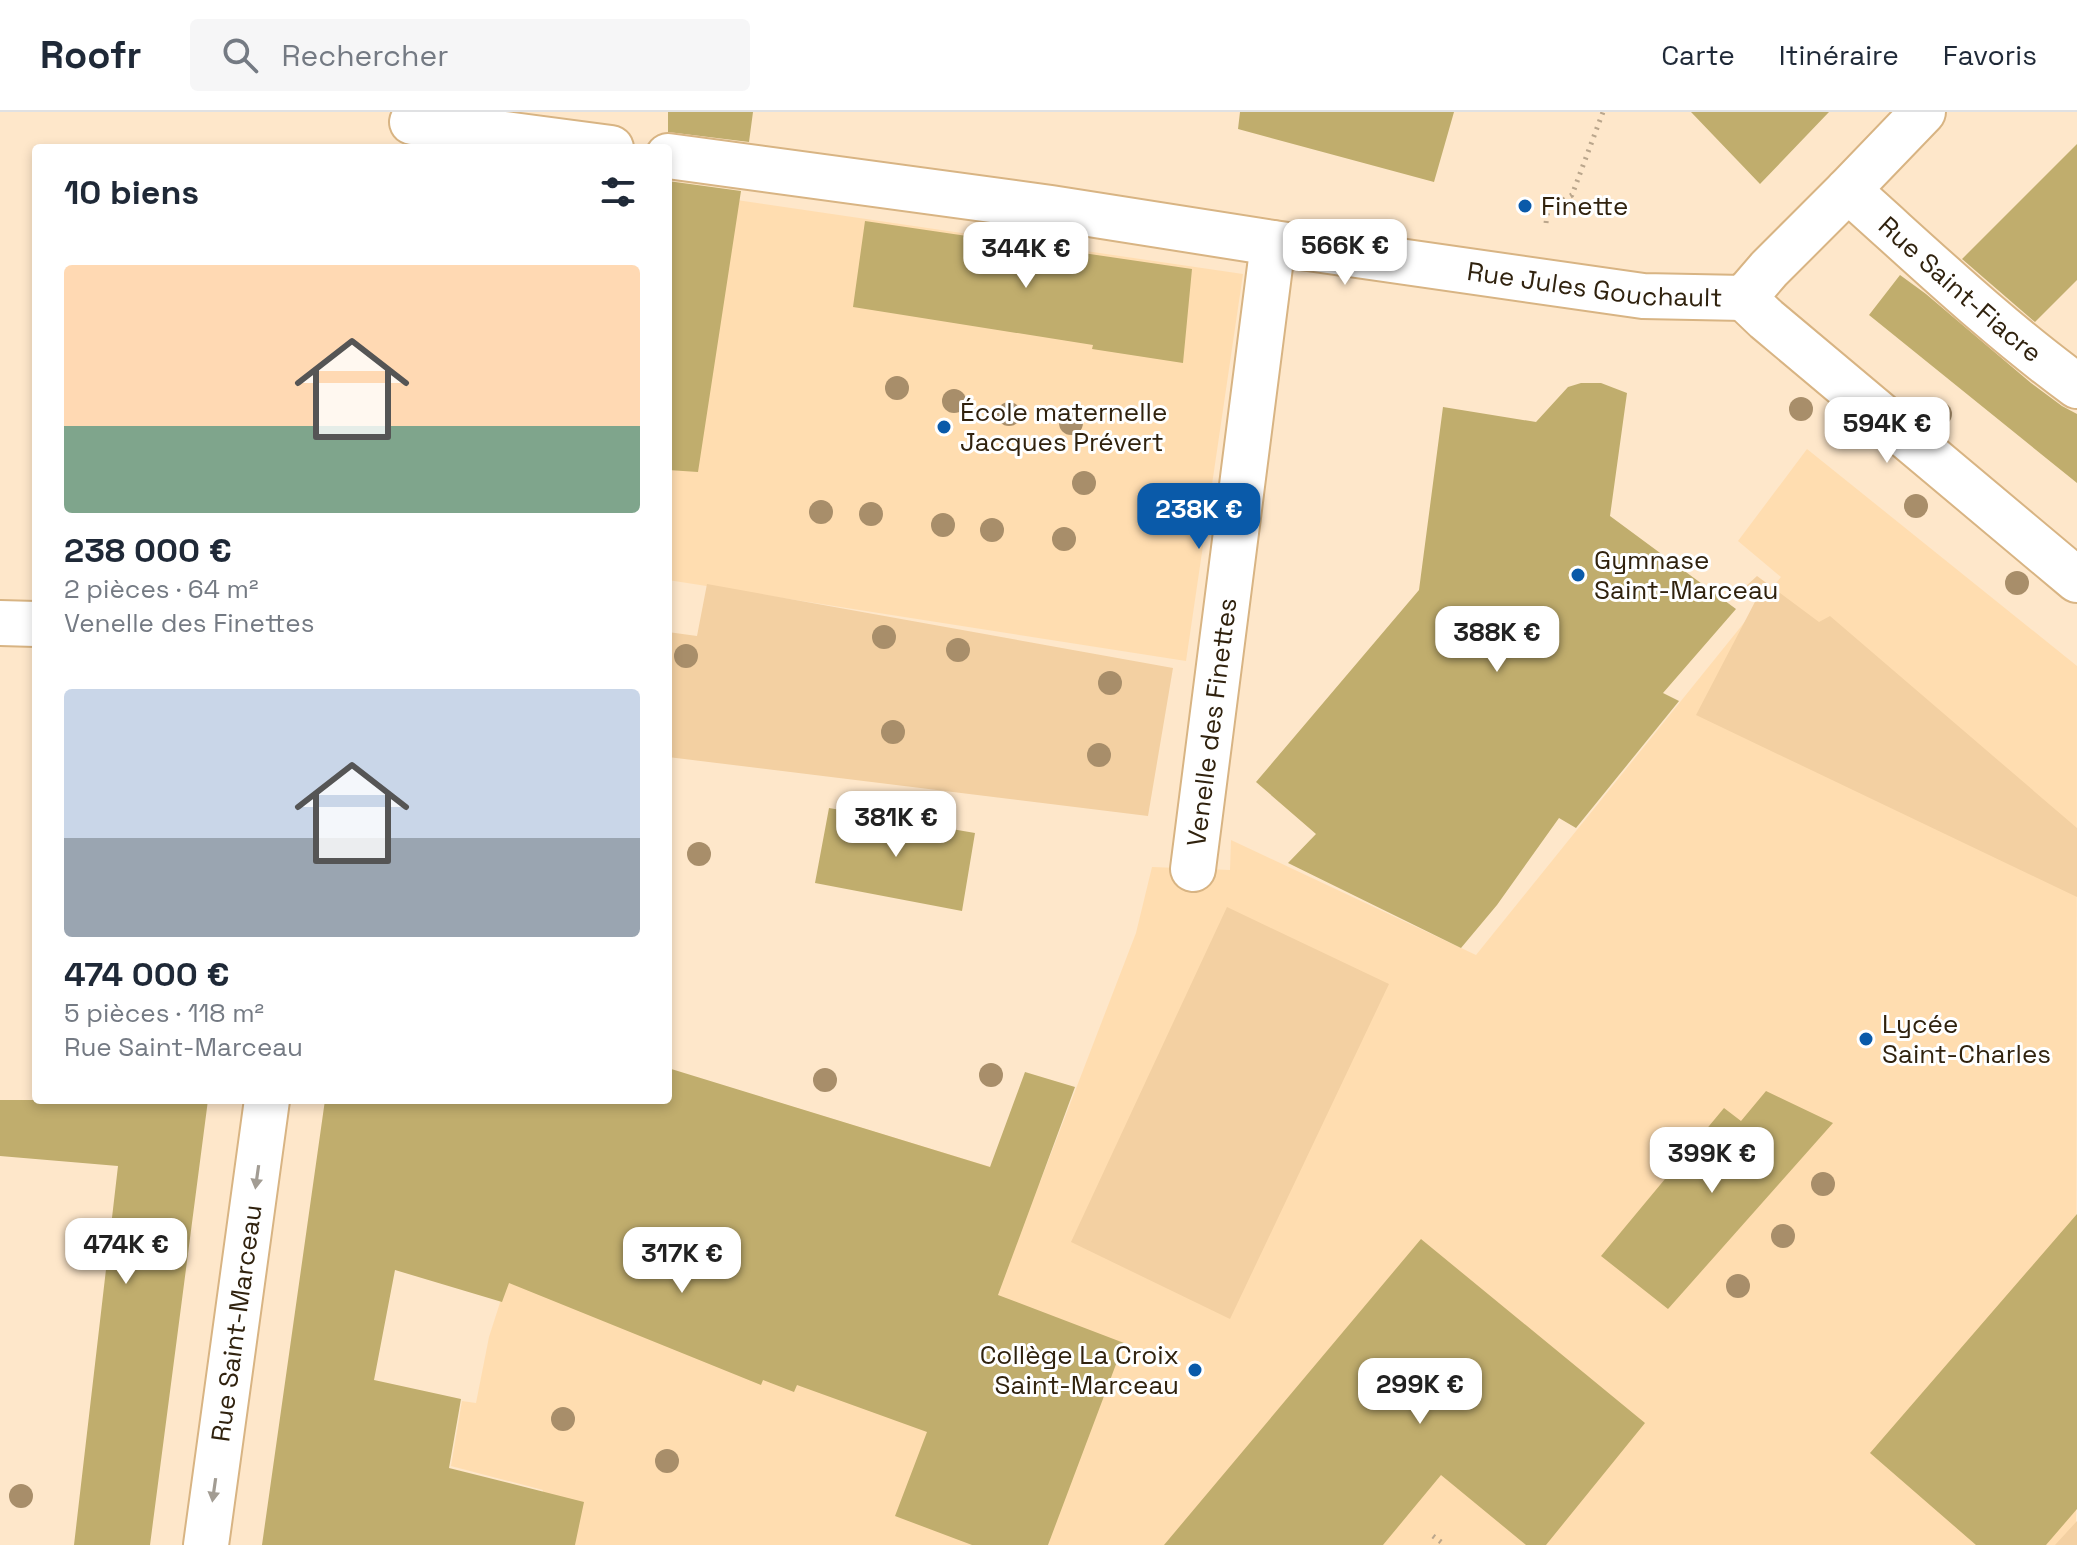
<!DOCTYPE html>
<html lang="fr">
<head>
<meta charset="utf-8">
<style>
  :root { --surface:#fff; --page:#f6f6f7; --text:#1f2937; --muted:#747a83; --line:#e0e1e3; --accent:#0a5aa9 }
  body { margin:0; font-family:"Space Grotesk",sans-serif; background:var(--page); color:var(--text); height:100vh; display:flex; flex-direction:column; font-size:30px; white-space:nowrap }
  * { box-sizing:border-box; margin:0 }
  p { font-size:26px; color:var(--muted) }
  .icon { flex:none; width:44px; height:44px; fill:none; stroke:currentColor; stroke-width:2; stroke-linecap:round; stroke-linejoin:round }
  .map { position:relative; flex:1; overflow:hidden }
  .side { position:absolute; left:32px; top:32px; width:640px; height:960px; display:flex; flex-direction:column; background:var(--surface); border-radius:8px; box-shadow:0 4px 12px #0003 }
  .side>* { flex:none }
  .price { position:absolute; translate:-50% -68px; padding:0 18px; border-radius:16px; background:#fff; color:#222; font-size:26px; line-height:52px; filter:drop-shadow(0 2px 4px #0008) }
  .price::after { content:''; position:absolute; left:50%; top:48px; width:24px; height:18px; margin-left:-12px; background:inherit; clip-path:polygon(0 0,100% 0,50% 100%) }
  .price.selected { background:var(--accent); color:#fff }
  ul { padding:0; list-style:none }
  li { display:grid; align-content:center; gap:16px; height:424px; padding:0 32px }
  li span { display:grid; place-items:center; height:248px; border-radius:8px; color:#555 }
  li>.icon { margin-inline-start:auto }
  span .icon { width:144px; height:144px; fill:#fffc; stroke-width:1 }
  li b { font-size:34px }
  h2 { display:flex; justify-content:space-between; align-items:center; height:96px; padding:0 32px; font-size:34px }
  header { display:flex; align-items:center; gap:48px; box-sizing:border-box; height:112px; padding:0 40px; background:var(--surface); border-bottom:2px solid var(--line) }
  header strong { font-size:38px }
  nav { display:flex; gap:44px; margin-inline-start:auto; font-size:28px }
  .search { width:560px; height:72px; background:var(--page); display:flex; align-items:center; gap:20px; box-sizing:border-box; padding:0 28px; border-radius:8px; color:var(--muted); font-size:30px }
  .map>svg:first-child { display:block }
</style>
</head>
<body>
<header>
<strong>Roofr</strong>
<div class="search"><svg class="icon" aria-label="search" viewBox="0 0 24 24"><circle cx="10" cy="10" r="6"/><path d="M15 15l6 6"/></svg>Rechercher</div>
<nav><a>Carte</a><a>Itinéraire</a><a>Favoris</a></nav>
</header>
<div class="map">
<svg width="2077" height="1433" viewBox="0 0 2077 1433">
  <rect width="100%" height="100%" fill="#fee7ca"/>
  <path fill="#ffddb0" d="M 668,78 L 1243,162 L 1186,549 L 668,468 Z
    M 1807,337 L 2077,554 L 2076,1433 L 531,1433 L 543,1378 L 451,1354 L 462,1289 L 476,1291 L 489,1225 L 565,988 L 668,988 L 668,957 L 1040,1070 L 1136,821 L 1152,755 L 1230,758 L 1231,728 L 1476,843 L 1781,465 L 1738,429 Z"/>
  <path fill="#f3d0a2" d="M 1757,464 L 1819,510 L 1830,504 L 2077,716 L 2077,785 L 1696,603 L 1757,486 L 1744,476 Z
    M 707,472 L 1173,556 L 1148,704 L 668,645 L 668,520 L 697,524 Z
    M 1227,795 L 1389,872 L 1230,1207 L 1071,1130 Z
    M 2077,1409 L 2077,1433 L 2055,1433 Z"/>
  <path fill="#c0ad6d" d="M 668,0 L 753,0 L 749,30 L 668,20 Z
    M 1240,0 L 1454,0 L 1434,70 L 1238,17 Z
    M 1691,0 L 1829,0 L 1760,72 Z
    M 2077,32 L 2077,168 L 2035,210 L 1962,147 Z
    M 668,69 L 741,79 L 698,360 L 668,358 Z
    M 865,109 L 1192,157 L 1183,251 L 1092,237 L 1093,233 L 853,195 Z
    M 1900,163 L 1926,182 L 2031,271 L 2062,294 L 2077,302 L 2077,371 L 1869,203 Z
    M 1581,271 L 1601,271 L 1627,281 L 1610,404 L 1736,497 L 1663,581 L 1679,589 L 1576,716 L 1559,706 L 1497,793 L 1461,836 L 1288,751 L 1316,722 L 1256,670 L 1419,478 L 1443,295 L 1536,310 L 1568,275 Z
    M 829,696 L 975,721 L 962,799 L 815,771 Z
    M 668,956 L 990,1055 L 1025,960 L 1075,975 L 998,1183 L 1124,1231 L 1048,1433 L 972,1433 L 895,1404 L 927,1320 L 797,1273 L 794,1280 L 763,1268 L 761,1273 L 509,1171 L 502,1190 L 395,1158 L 374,1268 L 461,1287 L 449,1356 L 584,1390 L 575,1433 L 262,1433 L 325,988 L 668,988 Z
    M 1766,979 L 1833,1011 L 1668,1197 L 1601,1144 L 1724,996 L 1741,1009 Z
    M 0,988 L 208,988 L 150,1433 L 74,1433 L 118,1054 L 0,1044 Z
    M 2077,1102 L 2077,1397 L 2046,1433 L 1976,1433 L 1870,1341 Z
    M 1421,1127 L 1645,1311 L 1546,1433 L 1526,1433 L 1441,1363 L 1383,1433 L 1164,1433 Z"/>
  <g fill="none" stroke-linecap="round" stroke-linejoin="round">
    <g stroke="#d8b483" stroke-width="48">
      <g id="minor">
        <path d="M 412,10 L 611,36"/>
        <path id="s1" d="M 668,44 L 1051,96 L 1273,131 L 1643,184 L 1744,186 L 1769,157 L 1848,78 L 1923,0"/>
        <path id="s2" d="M 1848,78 C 1923,145 1996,215 2077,274"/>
        <path d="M 1744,186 L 1766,207 L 2077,468"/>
        <path d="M 0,511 L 36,512"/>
        <path id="s3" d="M 1193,757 L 1273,131"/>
        <path id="s4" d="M 206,1433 L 267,988"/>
      </g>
    </g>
    <path stroke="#baa68c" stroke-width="5" stroke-dasharray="2 6" stroke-linecap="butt" d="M 1546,111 L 1548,97 L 1572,83 L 1603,0
      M 1433,1424 L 1445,1433"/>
    <use href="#minor" stroke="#fff" stroke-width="44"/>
  </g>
  <g fill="#a88e6a">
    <circle cx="897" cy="276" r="12"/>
    <circle cx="954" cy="289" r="12"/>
    <circle cx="1801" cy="297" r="12"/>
    <circle cx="1009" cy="302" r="12"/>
    <circle cx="1940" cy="302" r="12"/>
    <circle cx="1071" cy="311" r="12"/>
    <circle cx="1084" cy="371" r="12"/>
    <circle cx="1916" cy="394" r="12"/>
    <circle cx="821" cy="400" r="12"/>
    <circle cx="871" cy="402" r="12"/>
    <circle cx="943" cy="413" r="12"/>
    <circle cx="992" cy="418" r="12"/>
    <circle cx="1064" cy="427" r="12"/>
    <circle cx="2017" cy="471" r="12"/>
    <circle cx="884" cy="525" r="12"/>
    <circle cx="958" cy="538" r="12"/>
    <circle cx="686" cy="544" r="12"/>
    <circle cx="1110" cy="571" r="12"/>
    <circle cx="893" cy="620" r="12"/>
    <circle cx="1099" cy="643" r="12"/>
    <circle cx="699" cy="742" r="12"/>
    <circle cx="991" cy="963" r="12"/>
    <circle cx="825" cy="968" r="12"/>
    <circle cx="1823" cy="1072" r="12"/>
    <circle cx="1783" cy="1124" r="12"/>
    <circle cx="1738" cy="1174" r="12"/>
    <circle cx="563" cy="1307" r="12"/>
    <circle cx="667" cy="1349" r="12"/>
    <circle cx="21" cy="1384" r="12"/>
  </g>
  <defs><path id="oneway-solid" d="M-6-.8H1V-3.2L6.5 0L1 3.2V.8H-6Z" transform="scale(2)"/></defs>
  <g fill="#a29c93">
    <use href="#oneway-solid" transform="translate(257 1065) rotate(98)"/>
    <use href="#oneway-solid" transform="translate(214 1378) rotate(98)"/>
  </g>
  <g fill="#0a5aa9" stroke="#fff" stroke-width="3">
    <circle cx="1525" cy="94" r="8"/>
    <circle cx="944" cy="315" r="8"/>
    <circle cx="1578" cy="463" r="8"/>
    <circle cx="1866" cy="927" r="8"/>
    <circle cx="1195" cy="1258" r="8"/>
  </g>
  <g text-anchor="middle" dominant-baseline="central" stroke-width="6" stroke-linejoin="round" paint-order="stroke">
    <g font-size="26" fill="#30220e" stroke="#fff" text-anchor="start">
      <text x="1541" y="94">Finette</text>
      <text x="960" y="300">École maternelle<tspan x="960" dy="30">Jacques Prévert</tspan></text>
      <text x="1594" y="448">Gymnase<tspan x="1594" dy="30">Saint-Marceau</tspan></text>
      <text x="1882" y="912">Lycée<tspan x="1882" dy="30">Saint-Charles</tspan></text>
      <text x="1179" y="1243" text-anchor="end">Collège La Croix<tspan x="1179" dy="30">Saint-Marceau</tspan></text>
    </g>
    <g font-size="26" fill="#30220e" stroke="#fff">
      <text stroke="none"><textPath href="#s1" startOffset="936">Rue Jules Gouchault</textPath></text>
      <text stroke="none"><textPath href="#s2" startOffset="150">Rue Saint-Fiacre</textPath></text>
      <text stroke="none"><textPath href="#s3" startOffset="148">Venelle des Finettes</textPath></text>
      <text stroke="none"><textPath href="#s4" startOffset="224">Rue Saint-Marceau</textPath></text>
    </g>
  </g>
</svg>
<b class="price" style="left:1345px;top:175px">566K €</b>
<b class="price" style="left:1026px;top:178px">344K €</b>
<b class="price" style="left:1887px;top:353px">594K €</b>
<b class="price selected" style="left:1199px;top:439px">238K €</b>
<b class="price" style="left:1497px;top:562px">388K €</b>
<b class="price" style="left:896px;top:747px">381K €</b>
<b class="price" style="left:1712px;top:1083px">399K €</b>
<b class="price" style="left:126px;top:1174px">474K €</b>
<b class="price" style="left:682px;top:1183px">317K €</b>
<b class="price" style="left:1420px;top:1314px">299K €</b>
<section class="side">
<h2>10 biens<svg class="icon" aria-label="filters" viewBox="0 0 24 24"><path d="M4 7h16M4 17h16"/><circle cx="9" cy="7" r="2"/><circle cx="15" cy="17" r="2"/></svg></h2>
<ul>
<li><span style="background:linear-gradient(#ffd9b3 65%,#7fa58c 0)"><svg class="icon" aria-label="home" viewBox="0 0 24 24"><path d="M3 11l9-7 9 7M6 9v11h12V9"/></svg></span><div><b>238 000 €</b><p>2 pièces · 64 m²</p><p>Venelle des Finettes</p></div></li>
<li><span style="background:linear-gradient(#c9d6e8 60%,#9aa5b1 0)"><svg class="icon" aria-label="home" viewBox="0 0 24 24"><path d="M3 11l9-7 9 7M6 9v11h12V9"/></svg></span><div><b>474 000 €</b><p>5 pièces · 118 m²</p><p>Rue Saint-Marceau</p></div></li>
</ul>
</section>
</div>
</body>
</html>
